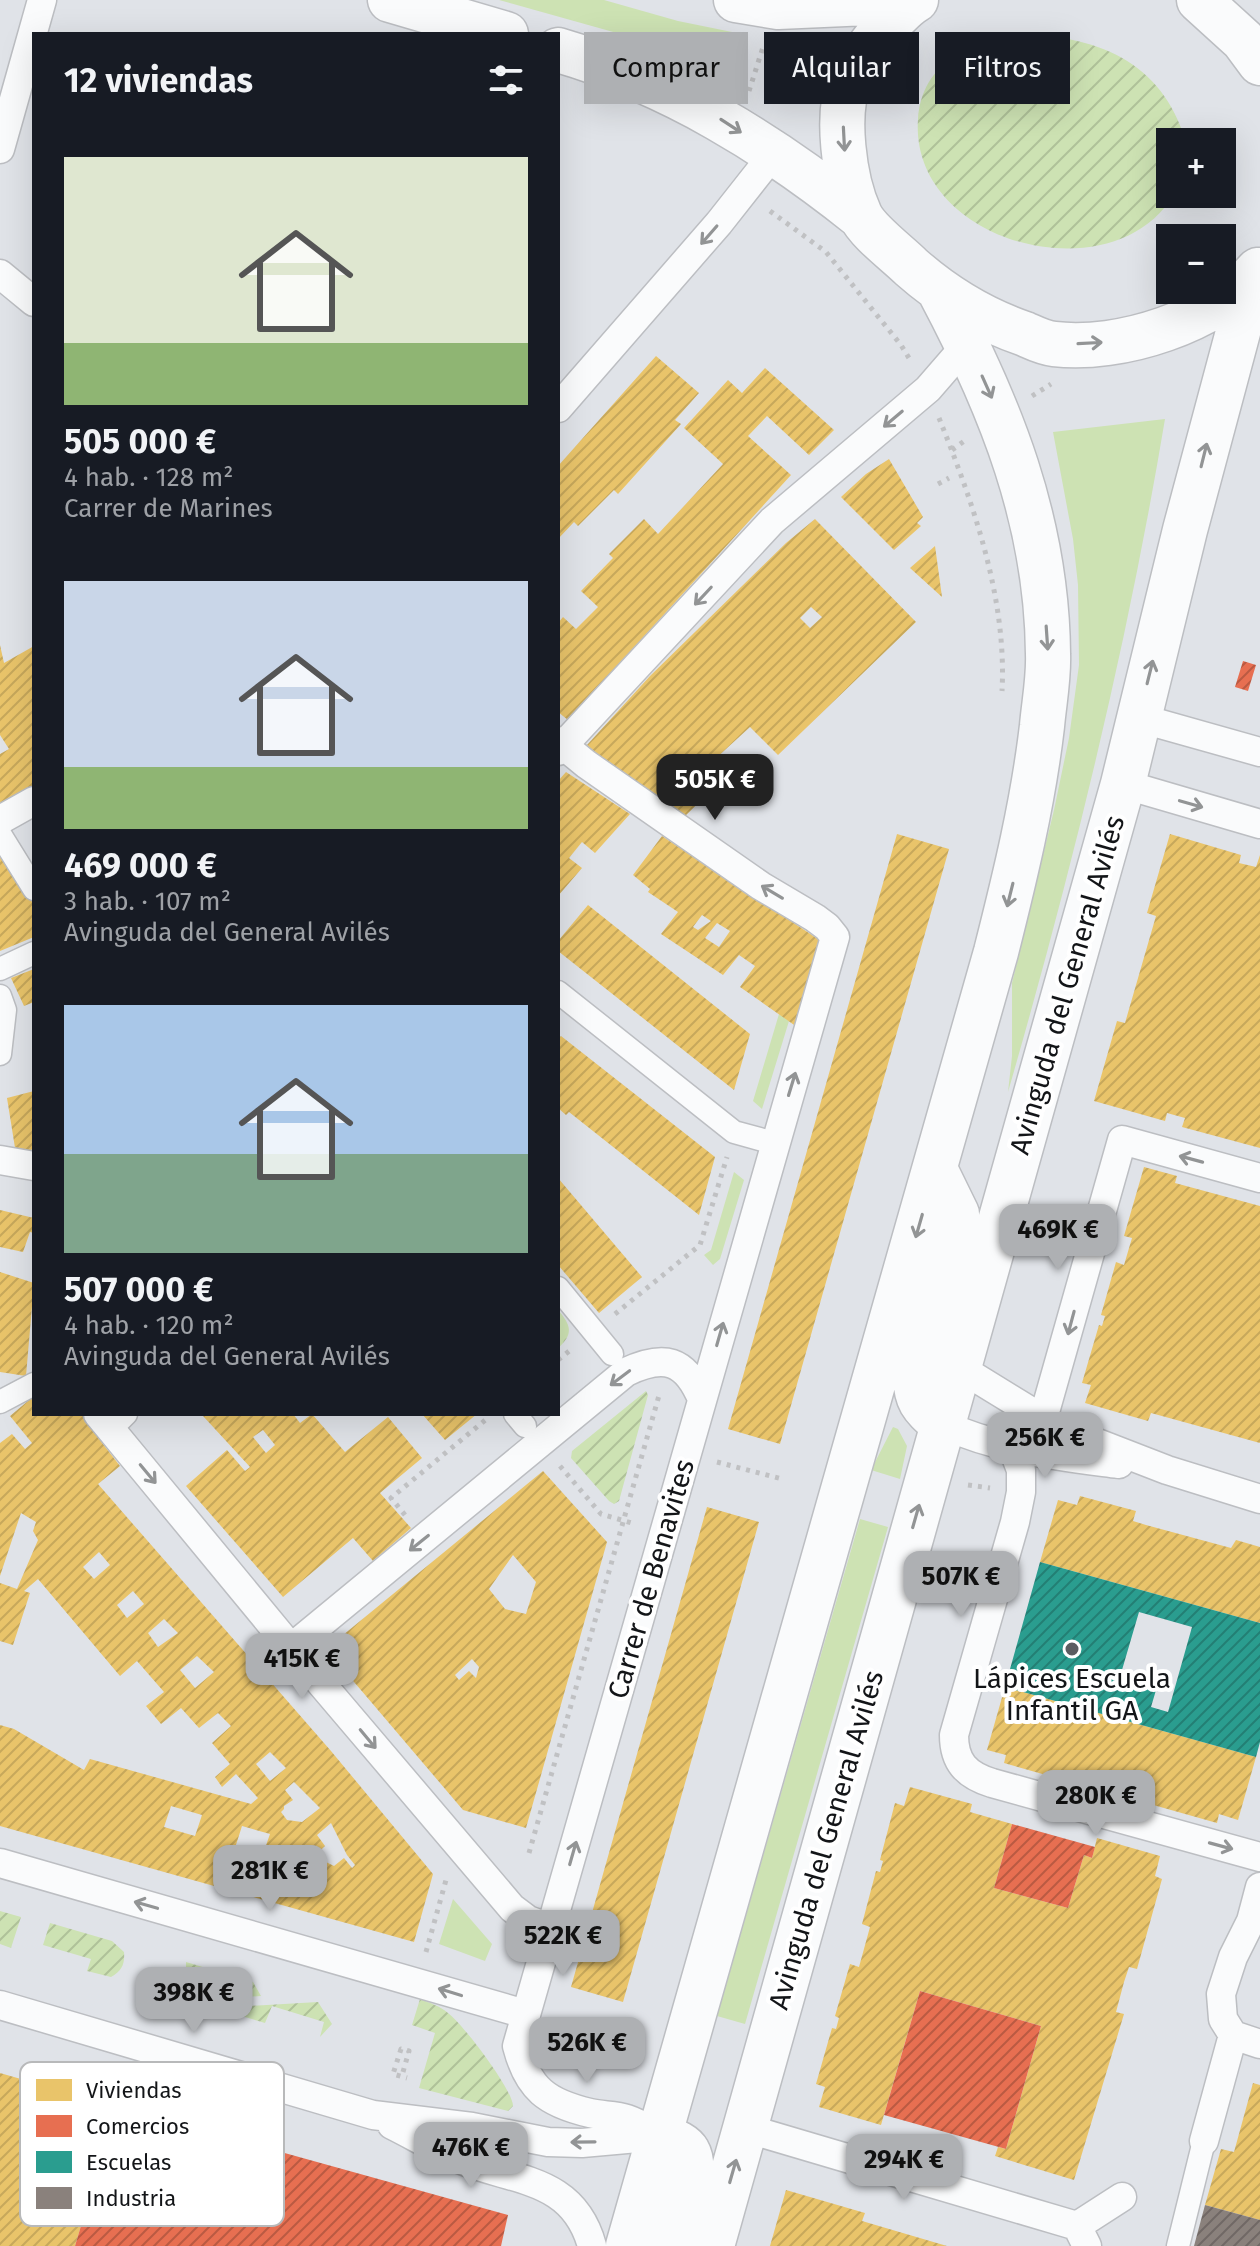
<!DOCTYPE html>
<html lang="es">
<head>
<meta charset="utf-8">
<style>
  :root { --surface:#171b24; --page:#20242c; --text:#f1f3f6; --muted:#9ea1a6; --accent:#aeb0b3 }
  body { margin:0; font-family:"Fira Sans",sans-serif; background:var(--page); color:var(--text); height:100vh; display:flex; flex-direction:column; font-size:30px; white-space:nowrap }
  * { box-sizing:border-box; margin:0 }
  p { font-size:26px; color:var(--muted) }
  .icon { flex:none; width:44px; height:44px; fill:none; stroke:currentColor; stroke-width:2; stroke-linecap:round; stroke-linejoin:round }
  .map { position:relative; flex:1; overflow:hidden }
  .details { position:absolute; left:32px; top:32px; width:528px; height:1384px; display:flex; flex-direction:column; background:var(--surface); border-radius:0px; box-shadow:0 8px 32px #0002 }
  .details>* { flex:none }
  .guide { position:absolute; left:584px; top:32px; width:556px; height:72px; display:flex; gap:16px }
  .fabs { position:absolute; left:1156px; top:128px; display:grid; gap:16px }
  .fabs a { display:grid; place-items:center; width:80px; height:80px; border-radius:0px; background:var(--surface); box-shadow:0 8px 32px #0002; font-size:40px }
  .price { position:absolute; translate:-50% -68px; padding:0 18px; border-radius:16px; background:var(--accent); color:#111; font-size:26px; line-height:52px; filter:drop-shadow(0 2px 4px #0008) }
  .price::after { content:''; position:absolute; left:50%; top:48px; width:24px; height:18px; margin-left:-12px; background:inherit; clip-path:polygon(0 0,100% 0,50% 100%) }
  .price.current { background:#222; color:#fff }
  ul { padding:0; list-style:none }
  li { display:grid; align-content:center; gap:16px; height:424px; padding:0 32px }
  li span { display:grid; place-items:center; height:248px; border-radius:0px; color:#555 }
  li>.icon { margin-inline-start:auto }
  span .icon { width:144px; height:144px; fill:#fffc; stroke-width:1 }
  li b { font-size:34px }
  h2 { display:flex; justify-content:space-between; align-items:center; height:96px; padding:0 32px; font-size:34px }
  .chip { padding:0 28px; border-radius:0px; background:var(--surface); box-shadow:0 8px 32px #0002; font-size:28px; line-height:72px }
  .chip.current { background:var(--accent); color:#111 }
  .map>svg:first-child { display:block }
</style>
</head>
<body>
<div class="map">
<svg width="1260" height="2246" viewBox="0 0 1260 2246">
  <defs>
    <pattern id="park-crowns" width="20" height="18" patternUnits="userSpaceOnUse" patternTransform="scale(2)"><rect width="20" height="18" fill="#cde2b3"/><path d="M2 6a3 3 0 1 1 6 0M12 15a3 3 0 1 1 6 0" fill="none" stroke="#afc199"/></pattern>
    <pattern id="garden-furrows" width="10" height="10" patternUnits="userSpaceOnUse" patternTransform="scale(2)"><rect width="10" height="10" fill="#cde2b3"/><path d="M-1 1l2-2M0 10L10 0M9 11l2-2" fill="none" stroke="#afc199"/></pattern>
    <pattern id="homes-hatch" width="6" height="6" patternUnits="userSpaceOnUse" patternTransform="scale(2)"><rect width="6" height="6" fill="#e9c46a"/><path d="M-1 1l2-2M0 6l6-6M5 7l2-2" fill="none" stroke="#c7a85b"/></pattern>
    <pattern id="shops-hatch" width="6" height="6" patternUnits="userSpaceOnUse" patternTransform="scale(2)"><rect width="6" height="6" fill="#e76f51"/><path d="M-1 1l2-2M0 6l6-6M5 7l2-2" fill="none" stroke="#ba5a42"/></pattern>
    <pattern id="schools-hatch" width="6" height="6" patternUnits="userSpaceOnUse" patternTransform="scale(2)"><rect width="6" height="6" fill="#2a9d8f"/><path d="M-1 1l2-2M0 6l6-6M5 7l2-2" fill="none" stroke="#237f74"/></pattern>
    <pattern id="industry-hatch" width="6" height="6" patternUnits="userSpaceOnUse" patternTransform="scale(2)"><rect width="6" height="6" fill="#8a817c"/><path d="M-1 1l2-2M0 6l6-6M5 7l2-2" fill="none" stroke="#706865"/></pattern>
  </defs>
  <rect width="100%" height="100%" fill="#e0e3e8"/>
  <path fill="#cde2b3" d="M 499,0 L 604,0 L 678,21 L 737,33 L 721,68 L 656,44 Z
    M 1165,419 C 1127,647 1072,870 1008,1092 L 1012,1056 L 1012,983 L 1054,810 L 1069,738 L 1079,665 L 1078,585 L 1073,539 L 1053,432 Z
    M 779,1014 L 789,1021 L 762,1109 L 753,1101 Z
    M 734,1172 L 744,1180 L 720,1259 L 713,1265 L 704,1255 L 711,1250 Z
    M 893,1427 L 898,1429 L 907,1446 L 900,1479 L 871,1470 Z
    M 860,1519 L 888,1527 L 745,2024 L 717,2016 Z
    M 453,1899 L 492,1944 L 485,1961 L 439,1944 Z"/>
  <path fill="url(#park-crowns)" d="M 558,1310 C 571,1325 574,1334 558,1348 Z"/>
  <path fill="url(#garden-furrows)" d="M 1015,34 C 1095,35 1162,60 1186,142 L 1170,142 L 1170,194 L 1174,194 C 1114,297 909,244 918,119 C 923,61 967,47 1015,34 Z
    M 646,1391 L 648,1395 L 619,1501 L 614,1504 L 609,1501 L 571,1458 L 572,1451 Z
    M 0,1911 L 21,1917 L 11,1948 L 0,1944 Z
    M 50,1923 L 112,1941 L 124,1952 C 125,1964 122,1971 111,1977 L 87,1971 L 91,1959 L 43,1945 Z
    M 186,1962 L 253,1982 L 261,1996 L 192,2001 L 201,1972 L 186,1968 Z
    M 420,1999 C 430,2003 440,2006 448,2013 C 463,2024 513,2090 513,2106 L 508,2111 L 419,2088 L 435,2033 L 412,2025 Z
    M 318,2002 L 332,2024 L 320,2037 L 324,2022 L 272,2006 L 265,2023 L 215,2008 Z"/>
  <path fill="url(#homes-hatch)" fill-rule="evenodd" d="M 656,356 L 699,393 L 675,420 L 681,424 L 618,494 L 614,490 L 578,526 L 574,522 L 558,539 L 558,466 Z
    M 765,368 L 834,430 L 809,455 L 767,416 L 748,436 L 791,475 L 568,720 L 558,712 L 558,623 L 563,617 L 576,629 L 598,607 L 581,591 L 613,558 L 609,554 L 644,519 L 658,534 L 723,464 L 684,428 L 728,380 L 742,393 Z
    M 889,459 L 923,517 L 917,523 L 921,526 L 894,550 L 841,497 L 866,474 Z
    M 815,519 L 916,622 L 778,755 L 750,727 L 714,760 L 728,774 L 681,820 L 617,776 L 587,745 L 650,676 L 786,543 ZM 811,607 L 822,617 L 810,628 L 800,618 Z
    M 935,546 L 942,597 L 910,568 Z
    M 0,645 L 4,663 L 34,646 L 34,786 L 0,807 L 0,754 L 9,749 L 0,735 Z
    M 566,772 L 630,814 L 595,853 L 582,842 L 569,858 L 582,868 L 558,896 L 558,781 Z
    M 897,834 L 949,849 L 780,1444 L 728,1429 Z
    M 1170,834 L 1241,855 L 1239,863 L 1256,867 L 1260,855 L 1260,1148 L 1182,1127 L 1185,1118 L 1167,1113 L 1165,1121 L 1094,1101 L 1117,1021 L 1125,1023 L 1156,916 L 1147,913 Z
    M 662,836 L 821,941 L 797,1027 L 740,987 L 755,966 L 739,955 L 723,975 L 661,934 L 678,912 L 648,892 L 650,889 L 633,875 ZM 702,915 L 711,921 L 698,930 L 693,927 ZM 717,923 L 730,931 L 719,947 L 705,938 Z
    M 0,847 L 34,905 L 34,937 L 0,951 Z
    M 588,905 L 750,1034 L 734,1090 L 558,951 L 558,941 Z
    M 34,969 L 34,1002 L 24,1006 L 11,978 Z
    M 561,1036 L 715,1157 L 699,1215 L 569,1112 L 566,1115 L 558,1108 L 558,1039 Z
    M 34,1091 L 34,1149 L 16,1154 L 7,1098 Z
    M 1144,1167 L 1177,1176 L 1175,1183 L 1260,1206 L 1260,1443 L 1151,1413 L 1148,1421 L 1085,1403 L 1091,1385 L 1082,1383 L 1099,1325 L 1102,1326 L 1105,1316 L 1101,1315 L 1116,1262 L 1124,1265 L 1132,1238 L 1124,1236 Z
    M 558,1178 L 642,1277 L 599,1313 L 558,1265 Z
    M 0,1210 L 34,1218 L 34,1233 L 30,1232 L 23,1252 L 0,1247 Z
    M 0,1272 L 34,1283 L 26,1376 L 0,1372 Z
    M 34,1396 L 34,1414 L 85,1414 L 97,1428 L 93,1431 L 120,1466 L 98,1484 L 331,1751 L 433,1874 L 414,1942 L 0,1826 L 0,1725 L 14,1729 L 84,1770 L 90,1759 L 251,1804 L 258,1798 L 236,1774 L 222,1787 L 215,1777 L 230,1764 L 212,1743 L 231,1726 L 218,1713 L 199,1728 L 181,1708 L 161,1724 L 146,1706 L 164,1692 L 137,1661 L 120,1676 L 38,1579 L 24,1591 L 30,1593 L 13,1645 L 0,1641 L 0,1583 L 17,1589 L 38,1540 L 33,1531 L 36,1522 L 21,1513 L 0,1576 L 0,1443 L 12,1434 L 25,1449 L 32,1443 L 10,1416 ZM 99,1552 L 110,1565 L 94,1579 L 83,1567 ZM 133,1591 L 144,1604 L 127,1618 L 117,1605 ZM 164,1619 L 178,1633 L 158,1647 L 148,1633 ZM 197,1656 L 214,1672 L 195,1688 L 180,1670 ZM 270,1752 L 286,1768 L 270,1781 L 256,1764 ZM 294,1782 L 320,1808 L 302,1822 L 287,1820 L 281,1812 L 284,1809 L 284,1806 L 293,1800 L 285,1790 ZM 171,1806 L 202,1815 L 195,1836 L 164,1827 ZM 331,1823 L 347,1855 L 355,1865 L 352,1868 L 344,1858 L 334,1866 L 314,1856 L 325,1846 L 317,1835 ZM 242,1826 L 270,1834 L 263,1854 L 235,1848 Z
    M 206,1414 L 293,1414 L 300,1423 L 312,1414 L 345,1452 L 388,1417 L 422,1458 L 380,1493 L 411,1528 L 373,1561 L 353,1538 L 283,1597 L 186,1486 L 227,1450 L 245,1471 L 250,1467 L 203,1416 ZM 263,1430 L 275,1445 L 266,1453 L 253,1437 Z
    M 422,1414 L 477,1414 L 445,1440 Z
    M 543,1471 L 607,1542 L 526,1828 L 463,1810 L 326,1649 ZM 513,1555 L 536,1582 L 526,1614 L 505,1609 L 489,1589 ZM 472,1659 L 479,1667 L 476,1678 L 469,1671 L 459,1680 L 455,1675 Z
    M 1080,1496 L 1136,1511 L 1133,1521 L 1146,1525 L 1231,1548 L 1236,1540 L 1260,1547 L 1260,1623 L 1040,1562 L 1058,1500 L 1077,1505 Z
    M 707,1507 L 759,1522 L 623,2002 L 571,1987 Z
    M 1005,1687 L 1256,1757 L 1238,1820 L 1219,1814 L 1217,1823 L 1125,1797 L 1127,1789 L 1098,1781 L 1095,1789 L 1004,1763 L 1006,1755 L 987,1750 Z
    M 910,1787 L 972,1804 L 970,1812 L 1012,1824 L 994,1888 L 1068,1908 L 1084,1855 L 1092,1858 L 1097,1838 L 1160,1856 L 1155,1876 L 1162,1879 L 1137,1969 L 1129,1967 L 1124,1982 L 1116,2012 L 1124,2014 L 1074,2180 L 995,2156 L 998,2147 L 1006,2149 L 1041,2026 L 920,1991 L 881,2125 L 819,2107 L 825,2087 L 816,2084 L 832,2028 L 836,2029 L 839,2018 L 835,2016 L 850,1964 L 859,1967 L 870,1927 L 862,1924 L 876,1871 L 880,1872 L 883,1861 L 880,1860 L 895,1803 L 904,1806 Z
    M 0,2073 L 94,2100 L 87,2125 L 109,2131 L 75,2246 L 0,2246 Z
    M 1253,2083 L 1260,2085 L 1260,2220 L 1205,2205 L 1221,2149 L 1234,2152 Z
    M 786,2190 L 865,2213 L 862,2221 L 947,2246 L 770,2246 Z"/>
  <path fill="url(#shops-hatch)" d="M 1243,661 L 1256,665 L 1248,691 L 1235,687 Z
    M 1012,1824 L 1095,1847 L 1092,1858 L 1084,1855 L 1068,1908 L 994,1888 Z
    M 920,1991 L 1041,2026 L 1006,2149 L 884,2115 Z
    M 94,2100 L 508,2215 L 501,2246 L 75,2246 L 109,2131 L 87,2125 Z"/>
  <path fill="url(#schools-hatch)" fill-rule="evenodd" d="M 1040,1562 L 1260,1623 L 1260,1742 L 1256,1757 L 1005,1687 ZM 1139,1612 L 1192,1627 L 1168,1712 L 1151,1707 L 1159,1680 L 1122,1670 Z"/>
  <path fill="url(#industry-hatch)" d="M 1205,2205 L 1260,2220 L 1260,2246 L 1194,2246 Z"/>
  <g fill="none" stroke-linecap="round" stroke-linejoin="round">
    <g stroke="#bcbec2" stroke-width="25">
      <path id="pedestrian" d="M 0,834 L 34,889
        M 0,969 L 34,953
        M 558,992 L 734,1132 L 774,1143
        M 0,996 L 5,1010 L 0,1054
        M 558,1288 L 612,1354
        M 0,1402 L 34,1384
        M 515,1414 L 525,1426
        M 121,1419 L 126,1414
        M 1178,2246 L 1204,2141"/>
    </g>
    <g stroke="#bcbec2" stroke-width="31">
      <path id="minor" d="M 0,149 L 42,0
        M 0,274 L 34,302
        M 558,408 L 719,223 L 775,152
        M 1139,718 L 1260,752
        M 558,741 L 586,764 L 761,886 L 815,918 L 827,927 L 835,937 L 517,2046 C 528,2089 547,2103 590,2113 C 602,2116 615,2115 627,2119 C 639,2123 650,2130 661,2136
        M 558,751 L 772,521 L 928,389 L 967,344
        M 1123,784 L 1260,824
        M 0,820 L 34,801
        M 0,1160 L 34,1166
        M 960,1368 L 1056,1427 L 1167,1470 L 1260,1499
        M 98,1414 L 291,1648 L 512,1908 L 528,1920 L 550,1928
        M 1043,1419 L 1122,1140 L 1260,1178
        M 942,1424 C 998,1450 1058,1456 1119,1464
        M 1013,1449 L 1021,1470 L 1021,1492 L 1015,1522 L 954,1735 C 954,1762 966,1775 992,1783 L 1260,1857
        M 291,1648 L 626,1372 C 664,1354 685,1359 702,1399
        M 0,1863 L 525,2014
        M 0,2005 L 373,2115 L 472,2127 L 548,2142 L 582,2143 L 660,2136
        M 1233,2035 L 1260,2044
        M 392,2125 C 414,2136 436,2149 459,2159 C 513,2182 573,2176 592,2246
        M 745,2128 L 1077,2226 L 1087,2246
        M 1204,2141 L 1233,2035 L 1223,2019 L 1221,1994 L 1233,1957 L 1251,1921 L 1260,1887
        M 1077,2226 L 1122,2197"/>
    </g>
    <g stroke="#bcbec2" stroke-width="47">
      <path id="primary" d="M 390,0 L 506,34
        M 736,0 L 778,7 L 913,1
        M 916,0 C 907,5 900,13 893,20 C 876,36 860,56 850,78 C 835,114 844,180 860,215 C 868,232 897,253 911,267 C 945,297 981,319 1025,334 C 1034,338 1044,343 1054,344 C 1120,352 1215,321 1258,270
        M 1199,0 L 1243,40 L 1260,63
        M 558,50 C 671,83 770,144 861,217
        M 935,1169 L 957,1214 L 915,1375 C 916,1402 922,1406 942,1424
        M 661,2136 C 670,2140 683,2143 688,2152 C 700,2172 677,2224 671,2246
        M 628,2246 L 996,952 C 1015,877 1033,803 1042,726 C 1044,703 1049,678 1048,654 C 1047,522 1001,407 940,292
        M 712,2246 L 1123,784 L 1185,530 L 1253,276"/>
    </g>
    <path stroke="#c0c1c3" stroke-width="5" stroke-dasharray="4 6" stroke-linecap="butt" d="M 749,91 L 764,44
      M 770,211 L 826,252 L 901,345 L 912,363
      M 1032,396 L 1051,384
      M 939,418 C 973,503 1007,598 1002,691
      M 952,450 L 967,439
      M 938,484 L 949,478
      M 615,1314 L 700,1245 L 727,1157
      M 558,1360 L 573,1348
      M 717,1462 L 782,1479
      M 560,1466 L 601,1514 L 635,1524
      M 968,1485 L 990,1488
      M 405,1515 L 391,1498 L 489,1417
      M 529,1853 L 660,1392
      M 426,1952 L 446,1880
      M 143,1978 L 174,1988 L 177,1979 L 161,1974
      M 403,2072 L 409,2051 L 401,2049 L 393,2074 L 407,2078"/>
    <use href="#pedestrian" stroke="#fafbfc" stroke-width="22"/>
    <use href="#minor" stroke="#fafbfc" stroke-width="28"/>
    <use href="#primary" stroke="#fafbfc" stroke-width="44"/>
  </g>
  <defs><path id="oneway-shaft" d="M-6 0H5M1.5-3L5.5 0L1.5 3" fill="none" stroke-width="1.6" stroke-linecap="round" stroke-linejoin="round" transform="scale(2)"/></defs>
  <g stroke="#929495">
    <use href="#oneway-shaft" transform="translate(731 126) rotate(33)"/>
    <use href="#oneway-shaft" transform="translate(844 139) rotate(87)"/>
    <use href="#oneway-shaft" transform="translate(709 235) rotate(131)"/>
    <use href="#oneway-shaft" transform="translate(1090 343) rotate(-3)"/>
    <use href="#oneway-shaft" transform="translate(987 387) rotate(66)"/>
    <use href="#oneway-shaft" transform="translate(893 419) rotate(140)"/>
    <use href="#oneway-shaft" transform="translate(1204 455) rotate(-76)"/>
    <use href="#oneway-shaft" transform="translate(703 596) rotate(133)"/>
    <use href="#oneway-shaft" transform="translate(1047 638) rotate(86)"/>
    <use href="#oneway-shaft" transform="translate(1150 672) rotate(-76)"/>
    <use href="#oneway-shaft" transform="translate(1191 804) rotate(16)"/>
    <use href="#oneway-shaft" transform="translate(772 892) rotate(-149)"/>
    <use href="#oneway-shaft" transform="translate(1010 895) rotate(104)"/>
    <use href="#oneway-shaft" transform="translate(792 1084) rotate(-73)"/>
    <use href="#oneway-shaft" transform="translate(1191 1159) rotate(-165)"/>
    <use href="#oneway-shaft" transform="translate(919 1226) rotate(106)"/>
    <use href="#oneway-shaft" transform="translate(1071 1323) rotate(105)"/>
    <use href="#oneway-shaft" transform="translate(720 1334) rotate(-74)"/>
    <use href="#oneway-shaft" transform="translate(620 1378) rotate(143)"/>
    <use href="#oneway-shaft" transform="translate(148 1474) rotate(50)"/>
    <use href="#oneway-shaft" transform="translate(916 1516) rotate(-74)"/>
    <use href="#oneway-shaft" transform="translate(419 1543) rotate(141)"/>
    <use href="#oneway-shaft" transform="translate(368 1739) rotate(50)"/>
    <use href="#oneway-shaft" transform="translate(1221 1846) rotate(15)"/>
    <use href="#oneway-shaft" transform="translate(573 1853) rotate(-74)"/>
    <use href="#oneway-shaft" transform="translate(146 1905) rotate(-164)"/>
    <use href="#oneway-shaft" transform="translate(450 1992) rotate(-163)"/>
    <use href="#oneway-shaft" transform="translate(583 2142) rotate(179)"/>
    <use href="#oneway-shaft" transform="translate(733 2171) rotate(-74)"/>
  </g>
  <circle fill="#5b5d61" stroke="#fff" stroke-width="3" cx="1072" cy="1649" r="8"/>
  <g text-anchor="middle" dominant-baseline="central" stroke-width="8" stroke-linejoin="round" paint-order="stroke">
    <g font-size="28" fill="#131518" stroke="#fff">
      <text transform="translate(1067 985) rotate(-74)">Avinguda del General Avilés</text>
      <text transform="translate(651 1579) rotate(-74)">Carrer de Benavites</text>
      <text transform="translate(826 1840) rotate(-74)">Avinguda del General Avilés</text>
    </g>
    <g font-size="28" fill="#131518" stroke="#fff">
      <text x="1072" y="1678">Lápices Escuela<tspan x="1072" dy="32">Infantil GA</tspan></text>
    </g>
  </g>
  <rect x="20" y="2062" width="264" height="164" rx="12" fill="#fff" stroke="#b8b9ba" stroke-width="2"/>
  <rect x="36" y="2079" width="36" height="22" fill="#e9c46a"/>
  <rect x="36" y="2115" width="36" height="22" fill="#e76f51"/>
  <rect x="36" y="2151" width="36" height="22" fill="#2a9d8f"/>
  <rect x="36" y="2187" width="36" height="22" fill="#8a817c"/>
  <g font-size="22" fill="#131518">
    <text x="86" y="2098">Viviendas</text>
    <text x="86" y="2134">Comercios</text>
    <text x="86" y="2170">Escuelas</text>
    <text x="86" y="2206">Industria</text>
  </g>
</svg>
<div class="fabs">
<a>+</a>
<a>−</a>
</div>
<b class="price current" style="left:715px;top:822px">505K €</b>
<b class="price" style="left:1058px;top:1272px">469K €</b>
<b class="price" style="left:1045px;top:1480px">256K €</b>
<b class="price" style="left:961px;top:1619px">507K €</b>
<b class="price" style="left:302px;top:1701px">415K €</b>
<b class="price" style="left:1096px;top:1838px">280K €</b>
<b class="price" style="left:270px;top:1913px">281K €</b>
<b class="price" style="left:563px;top:1978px">522K €</b>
<b class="price" style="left:194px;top:2035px">398K €</b>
<b class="price" style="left:587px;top:2085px">526K €</b>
<b class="price" style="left:471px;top:2190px">476K €</b>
<b class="price" style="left:904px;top:2202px">294K €</b>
<div class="guide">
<a class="chip current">Comprar</a>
<a class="chip">Alquilar</a>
<a class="chip">Filtros</a>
</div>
<section class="details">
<h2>12 viviendas<svg class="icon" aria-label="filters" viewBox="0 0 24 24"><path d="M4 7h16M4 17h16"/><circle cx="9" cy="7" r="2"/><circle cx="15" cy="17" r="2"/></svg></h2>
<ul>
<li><span style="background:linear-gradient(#dfe7d0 75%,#8fb573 0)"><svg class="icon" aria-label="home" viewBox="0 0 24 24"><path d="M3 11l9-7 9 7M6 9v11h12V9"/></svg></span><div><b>505 000 €</b><p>4 hab. · 128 m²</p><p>Carrer de Marines</p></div></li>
<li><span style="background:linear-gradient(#c9d6e8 75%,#8fb573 0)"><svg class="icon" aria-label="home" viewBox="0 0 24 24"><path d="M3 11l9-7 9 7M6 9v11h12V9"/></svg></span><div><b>469 000 €</b><p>3 hab. · 107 m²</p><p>Avinguda del General Avilés</p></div></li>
<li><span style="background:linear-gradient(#a9c7e8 60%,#7fa58c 0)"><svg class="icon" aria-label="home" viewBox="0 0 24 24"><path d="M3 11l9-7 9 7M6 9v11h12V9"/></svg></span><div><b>507 000 €</b><p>4 hab. · 120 m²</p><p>Avinguda del General Avilés</p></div></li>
</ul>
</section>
</div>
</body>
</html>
